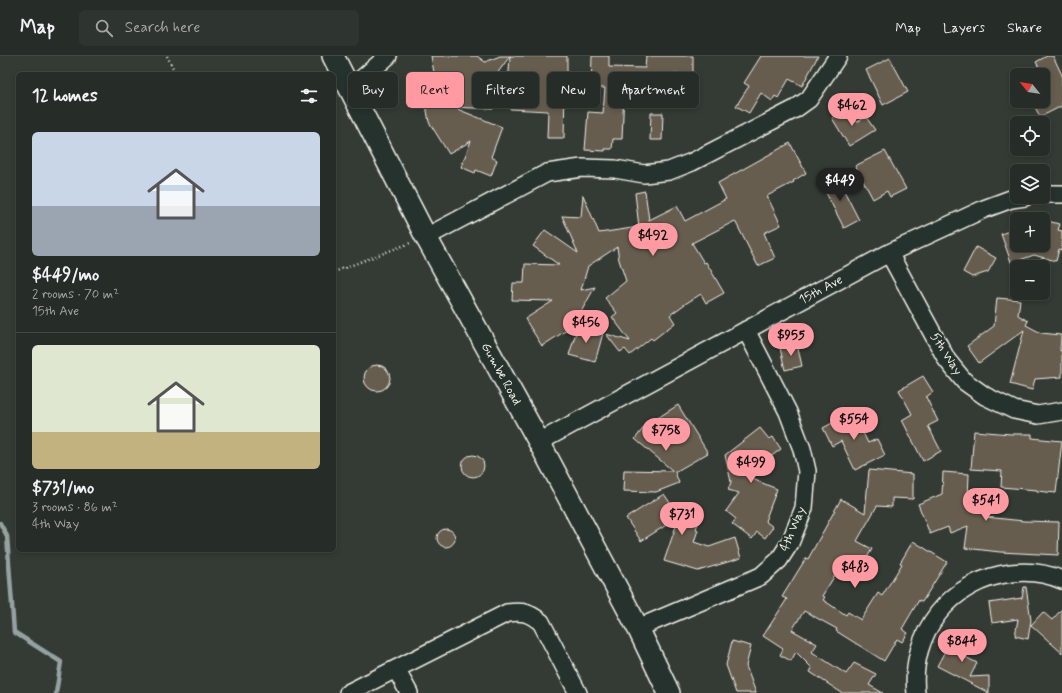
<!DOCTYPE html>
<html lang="en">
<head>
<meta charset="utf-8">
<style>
  :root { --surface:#262c27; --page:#2e342f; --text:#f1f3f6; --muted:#a4a7a7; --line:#424844; --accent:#ff9aa2 }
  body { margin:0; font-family:Mynerve,sans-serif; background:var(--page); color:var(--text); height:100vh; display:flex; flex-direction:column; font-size:15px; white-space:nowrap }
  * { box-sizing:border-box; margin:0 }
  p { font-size:13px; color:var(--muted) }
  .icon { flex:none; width:22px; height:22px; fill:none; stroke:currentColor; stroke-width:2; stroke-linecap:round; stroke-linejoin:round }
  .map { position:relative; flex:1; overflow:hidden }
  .side { position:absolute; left:16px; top:16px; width:320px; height:480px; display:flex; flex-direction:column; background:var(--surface); border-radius:6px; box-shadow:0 2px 6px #0003,0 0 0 1px var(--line) }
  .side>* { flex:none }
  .guide { position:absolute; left:348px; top:16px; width:380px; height:36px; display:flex; gap:8px }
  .needle { width:26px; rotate:300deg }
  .controls { position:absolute; left:1010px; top:12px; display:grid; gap:8px }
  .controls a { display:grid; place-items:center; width:40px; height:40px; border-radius:6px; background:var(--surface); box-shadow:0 2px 6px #0003,0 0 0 1px var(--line); font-size:20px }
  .price { position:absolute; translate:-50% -34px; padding:0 9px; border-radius:14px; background:var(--accent); color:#111; font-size:13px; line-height:26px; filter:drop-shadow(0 1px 2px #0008) }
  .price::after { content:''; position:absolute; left:50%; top:24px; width:12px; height:9px; margin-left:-6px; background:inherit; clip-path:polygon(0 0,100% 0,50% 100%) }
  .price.active { background:#222; color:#fff }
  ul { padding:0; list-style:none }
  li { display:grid; align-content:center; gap:8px; height:212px; padding:0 16px }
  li+li { border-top:1px solid var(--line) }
  li span { display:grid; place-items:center; height:124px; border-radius:6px; color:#555 }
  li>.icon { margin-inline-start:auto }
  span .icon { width:72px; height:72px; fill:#fffc; stroke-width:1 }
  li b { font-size:17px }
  h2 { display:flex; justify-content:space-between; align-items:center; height:48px; padding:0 16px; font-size:17px }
  .tag { padding:0 14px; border-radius:6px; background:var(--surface); box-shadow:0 2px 6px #0003,0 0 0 1px var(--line); font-size:14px; line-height:36px }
  .tag.active { background:var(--accent); color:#111 }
  header { display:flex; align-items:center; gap:24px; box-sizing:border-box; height:56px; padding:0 20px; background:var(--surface); border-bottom:1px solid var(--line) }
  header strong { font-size:19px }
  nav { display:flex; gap:22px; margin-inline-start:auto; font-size:14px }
  .search { width:280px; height:36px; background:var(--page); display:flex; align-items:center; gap:10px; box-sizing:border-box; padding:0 14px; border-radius:6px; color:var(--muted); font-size:15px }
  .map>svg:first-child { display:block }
</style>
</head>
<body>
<header>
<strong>Map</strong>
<div class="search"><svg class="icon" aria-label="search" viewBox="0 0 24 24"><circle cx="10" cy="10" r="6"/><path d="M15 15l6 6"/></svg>Search here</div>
<nav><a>Map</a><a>Layers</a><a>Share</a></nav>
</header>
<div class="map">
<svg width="1062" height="637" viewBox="0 0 1062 637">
  <rect width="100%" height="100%" fill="#333b34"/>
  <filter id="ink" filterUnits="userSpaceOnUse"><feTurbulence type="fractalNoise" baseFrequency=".025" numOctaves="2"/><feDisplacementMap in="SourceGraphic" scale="8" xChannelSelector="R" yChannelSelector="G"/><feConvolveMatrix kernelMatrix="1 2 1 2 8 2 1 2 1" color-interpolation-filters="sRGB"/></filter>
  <g filter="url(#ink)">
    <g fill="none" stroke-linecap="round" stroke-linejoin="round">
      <path stroke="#95a1a2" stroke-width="4.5" d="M 0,467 L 7,480 L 14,576 L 61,606 L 56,637"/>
    </g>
    <path fill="#665d50" stroke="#f4f1e8" d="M 431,0 L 477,0 L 485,6 L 500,0 L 510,0 L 488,30 L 478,29 L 493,53 L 452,51 L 502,71 L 491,101 L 497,104 L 491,120 L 476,114 L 475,117 L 461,111 L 471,85 L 449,98 L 429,66 L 426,49 L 430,48 L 427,34 L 431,33 L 429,24 L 435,22 Z
      M 510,0 L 567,0 L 567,30 L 565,30 L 564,82 L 547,82 L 548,55 L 510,53 L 511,31 L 508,31 Z
      M 592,0 L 609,0 L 609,11 L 645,12 L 646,0 L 693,0 L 693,18 L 658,18 L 658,21 L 656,21 L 655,32 L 651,32 L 651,36 L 624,35 L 622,83 L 613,83 L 612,93 L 605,93 L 605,95 L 585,94 L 588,56 L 603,57 L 605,32 L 591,32 Z
      M 761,0 L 818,0 L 802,30 L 789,23 L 778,42 L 775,40 L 772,45 L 761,37 L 749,57 L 736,50 L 749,30 L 744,27 Z
      M 1047,0 L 1053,0 L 1062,19 L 1062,50 L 1040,61 L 1032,45 L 1043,45 L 1043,19 L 1036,6 Z
      M 890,2 L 908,36 L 883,49 L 866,14 Z
      M 849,52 L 857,66 L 866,61 L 875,74 L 849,90 L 832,62 Z
      M 651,57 L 663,57 L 662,84 L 650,84 Z
      M 790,87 L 806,117 L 793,125 L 794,126 L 767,140 L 781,169 L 764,177 L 775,202 L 758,210 L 735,165 L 692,187 L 704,207 L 706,206 L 724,237 L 706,247 L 701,238 L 685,248 L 670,259 L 675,267 L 653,284 L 651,282 L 630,299 L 625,293 L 620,296 L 606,278 L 630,285 L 612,261 L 617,257 L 605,242 L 626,225 L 619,204 L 617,191 L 588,210 L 581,234 L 595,231 L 573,270 L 542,290 L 525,263 L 553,245 L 512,244 L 513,227 L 524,227 L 525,208 L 559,209 L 533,190 L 545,174 L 578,197 L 562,160 L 581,161 L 583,139 L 599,177 L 639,171 L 635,137 L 645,135 L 649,164 L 677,150 L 685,165 L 726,143 L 718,127 Z
      M 885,95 L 906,133 L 890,141 L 887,135 L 873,143 L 855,110 Z
      M 836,119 L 859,164 L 844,172 L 821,127 Z
      M 1047,165 L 1060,168 L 1058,174 L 1062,175 L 1062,194 L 1059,193 L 1056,205 L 1034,199 L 1017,205 L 1017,217 L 1015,217 L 1001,178 L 1017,172 L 1017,189 L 1043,189 L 1043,180 Z
      M 976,191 L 996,202 L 988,216 L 972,221 L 963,216 Z
      M 997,242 L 1020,244 L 1018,259 L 1028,265 L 1026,269 L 1041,277 L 1061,279 L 1060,295 L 1062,294 L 1062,321 L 1035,323 L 1032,334 L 1010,328 L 1024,274 L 979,307 L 967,290 L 994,270 Z
      M 578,270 L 603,277 L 595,306 L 569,299 Z
      M 797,288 L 802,310 L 785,314 L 780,292 Z
      M364 322a13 13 0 1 1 26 0a13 13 0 1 1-26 0Z
      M 923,320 L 933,336 L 926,341 L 938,365 L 928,370 L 941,395 L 923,405 L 902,364 L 912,358 L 899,334 Z
      M 678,349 L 708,397 L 675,416 L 679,427 L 656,436 L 623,435 L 624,414 L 673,415 L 635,383 L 645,370 Z
      M 853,356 L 868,387 L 877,383 L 885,399 L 855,414 L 841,385 L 832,390 L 823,372 Z
      M 760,372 L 769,383 L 773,381 L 781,393 L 745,420 L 777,433 L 765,465 L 773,471 L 765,482 L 757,476 L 752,483 L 732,468 L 736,463 L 726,455 L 739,437 L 728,434 L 731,426 L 725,399 Z
      M 974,375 L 1011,378 L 1032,378 L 1032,382 L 1062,385 L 1056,437 L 1037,435 L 1037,434 L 1001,431 L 1002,415 L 971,413 Z
      M462 410a11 11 0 1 1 22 0a11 11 0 1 1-22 0Z
      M 869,414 L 913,418 L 913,443 L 892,442 L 892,451 L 877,450 L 857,485 L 872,493 L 858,517 L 842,508 L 822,540 L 825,541 L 823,544 L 846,559 L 848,556 L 861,564 L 878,537 L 882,540 L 902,508 L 900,507 L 913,485 L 947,506 L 922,546 L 919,544 L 902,573 L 908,577 L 902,586 L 897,583 L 884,605 L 836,575 L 837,573 L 804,555 L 792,574 L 817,588 L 812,596 L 846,618 L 854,607 L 876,618 L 869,629 L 883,637 L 842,637 L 810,616 L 812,612 L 796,596 L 791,605 L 780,599 L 783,593 L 763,580 L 787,543 L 782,541 L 806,502 L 808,503 L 841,443 L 865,457 Z
      M 943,416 L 969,418 L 968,442 L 987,444 L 985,461 L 1024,465 L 1059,466 L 1058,499 L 1000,496 L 965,492 L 968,470 L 950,477 L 948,471 L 930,478 L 918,448 L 942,438 Z
      M 664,438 L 683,466 L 688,451 L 700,455 L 698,461 L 700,461 L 696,473 L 698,474 L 694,486 L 709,491 L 735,482 L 741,502 L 698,515 L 664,505 L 679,461 L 641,485 L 626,462 Z
      M437 482a9 9 0 1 1 18 0a9 9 0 1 1-18 0Z
      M 1024,531 L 1026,531 L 1031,564 L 1028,583 L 1015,580 L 1018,563 L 992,567 L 989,547 L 1022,542 Z
      M 1062,553 L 1062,597 L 1031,569 L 1043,556 L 1052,564 Z
      M 966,574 L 971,584 L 952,594 L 977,607 L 970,621 L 989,620 L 989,637 L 937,610 L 952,582 Z
      M 732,585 L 751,590 L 746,610 L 756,637 L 736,637 L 726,609 Z"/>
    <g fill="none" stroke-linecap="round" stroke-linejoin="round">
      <g stroke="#f4f1e8" stroke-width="20">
        <path id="minor" d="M 350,33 L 388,0
          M 1043,138 L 1062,138
          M 426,181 L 547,117 L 582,112 L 615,113 L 644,118 L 669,115 L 692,106 L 795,53 L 809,43 L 838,0
          M 889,197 L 947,304 L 964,325 L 985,340 L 1014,354 L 1038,359 L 1062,355
          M 539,386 L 889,197 L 984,153 L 1011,143 L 1025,141
          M 638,572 L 761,520 L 779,504 L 790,487 L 804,452 L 807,415 L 802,393 L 788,356 L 746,274
          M 396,613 L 409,637
          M 348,637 L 507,557 C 523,555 528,556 541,566 L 578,637
          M 916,637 C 909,577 951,524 1011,517 C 1028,515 1046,517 1062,524"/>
      </g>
      <g stroke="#f4f1e8" stroke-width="24">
        <path id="tertiary" d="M 333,0 L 426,181 L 539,386 L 638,572 L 669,637"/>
      </g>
      <path stroke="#f4f1e8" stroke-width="2.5" stroke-dasharray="1 3" stroke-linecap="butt" d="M 167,0 L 176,18
        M 334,216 L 410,187"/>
      <use href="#minor" stroke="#26332d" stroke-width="17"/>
      <use href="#tertiary" stroke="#26332d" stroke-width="21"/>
    </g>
  </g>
  <g text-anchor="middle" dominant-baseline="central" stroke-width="4" stroke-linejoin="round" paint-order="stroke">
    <g font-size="13" fill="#f4f1e8" stroke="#26332d">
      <text transform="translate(821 234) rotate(-28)">15th Ave</text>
      <text transform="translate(946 298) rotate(57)">5th Way</text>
      <text transform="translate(501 318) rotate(61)">Gumbe Road</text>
      <text transform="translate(793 473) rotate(-67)">4th Way</text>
    </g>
  </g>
</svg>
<div class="controls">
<a><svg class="needle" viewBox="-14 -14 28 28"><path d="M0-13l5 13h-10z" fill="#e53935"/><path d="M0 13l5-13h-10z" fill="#a4a7a7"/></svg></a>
<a><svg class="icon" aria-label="locate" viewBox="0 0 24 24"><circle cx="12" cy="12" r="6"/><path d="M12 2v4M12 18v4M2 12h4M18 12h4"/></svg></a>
<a><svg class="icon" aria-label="layers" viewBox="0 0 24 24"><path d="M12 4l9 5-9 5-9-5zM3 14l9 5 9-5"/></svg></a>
<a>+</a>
<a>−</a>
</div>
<b class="price" style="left:852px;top:71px">$462</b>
<b class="price active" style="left:840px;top:146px">$449</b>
<b class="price" style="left:653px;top:201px">$492</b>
<b class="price" style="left:586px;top:288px">$456</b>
<b class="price" style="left:791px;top:301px">$955</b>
<b class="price" style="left:854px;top:385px">$554</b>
<b class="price" style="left:666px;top:396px">$758</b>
<b class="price" style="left:751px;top:428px">$499</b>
<b class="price" style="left:986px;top:466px">$541</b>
<b class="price" style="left:682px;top:480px">$731</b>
<b class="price" style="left:855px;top:533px">$483</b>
<b class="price" style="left:962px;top:607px">$844</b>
<div class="guide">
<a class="tag">Buy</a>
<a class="tag active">Rent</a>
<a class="tag">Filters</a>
<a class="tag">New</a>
<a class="tag">Apartment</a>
</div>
<section class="side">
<h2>12 homes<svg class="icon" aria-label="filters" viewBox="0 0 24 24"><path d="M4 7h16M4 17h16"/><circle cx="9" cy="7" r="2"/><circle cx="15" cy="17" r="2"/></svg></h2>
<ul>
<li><span style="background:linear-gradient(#c9d6e8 60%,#9aa5b1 0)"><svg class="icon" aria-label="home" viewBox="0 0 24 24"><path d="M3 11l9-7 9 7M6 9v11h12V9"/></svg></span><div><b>$449/mo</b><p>2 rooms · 70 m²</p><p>15th Ave</p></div></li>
<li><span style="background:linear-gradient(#dfe7d0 70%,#c2b280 0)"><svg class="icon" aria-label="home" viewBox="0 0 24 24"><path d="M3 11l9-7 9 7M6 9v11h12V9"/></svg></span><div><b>$731/mo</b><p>3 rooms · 86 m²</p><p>4th Way</p></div></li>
</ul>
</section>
</div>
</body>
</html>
